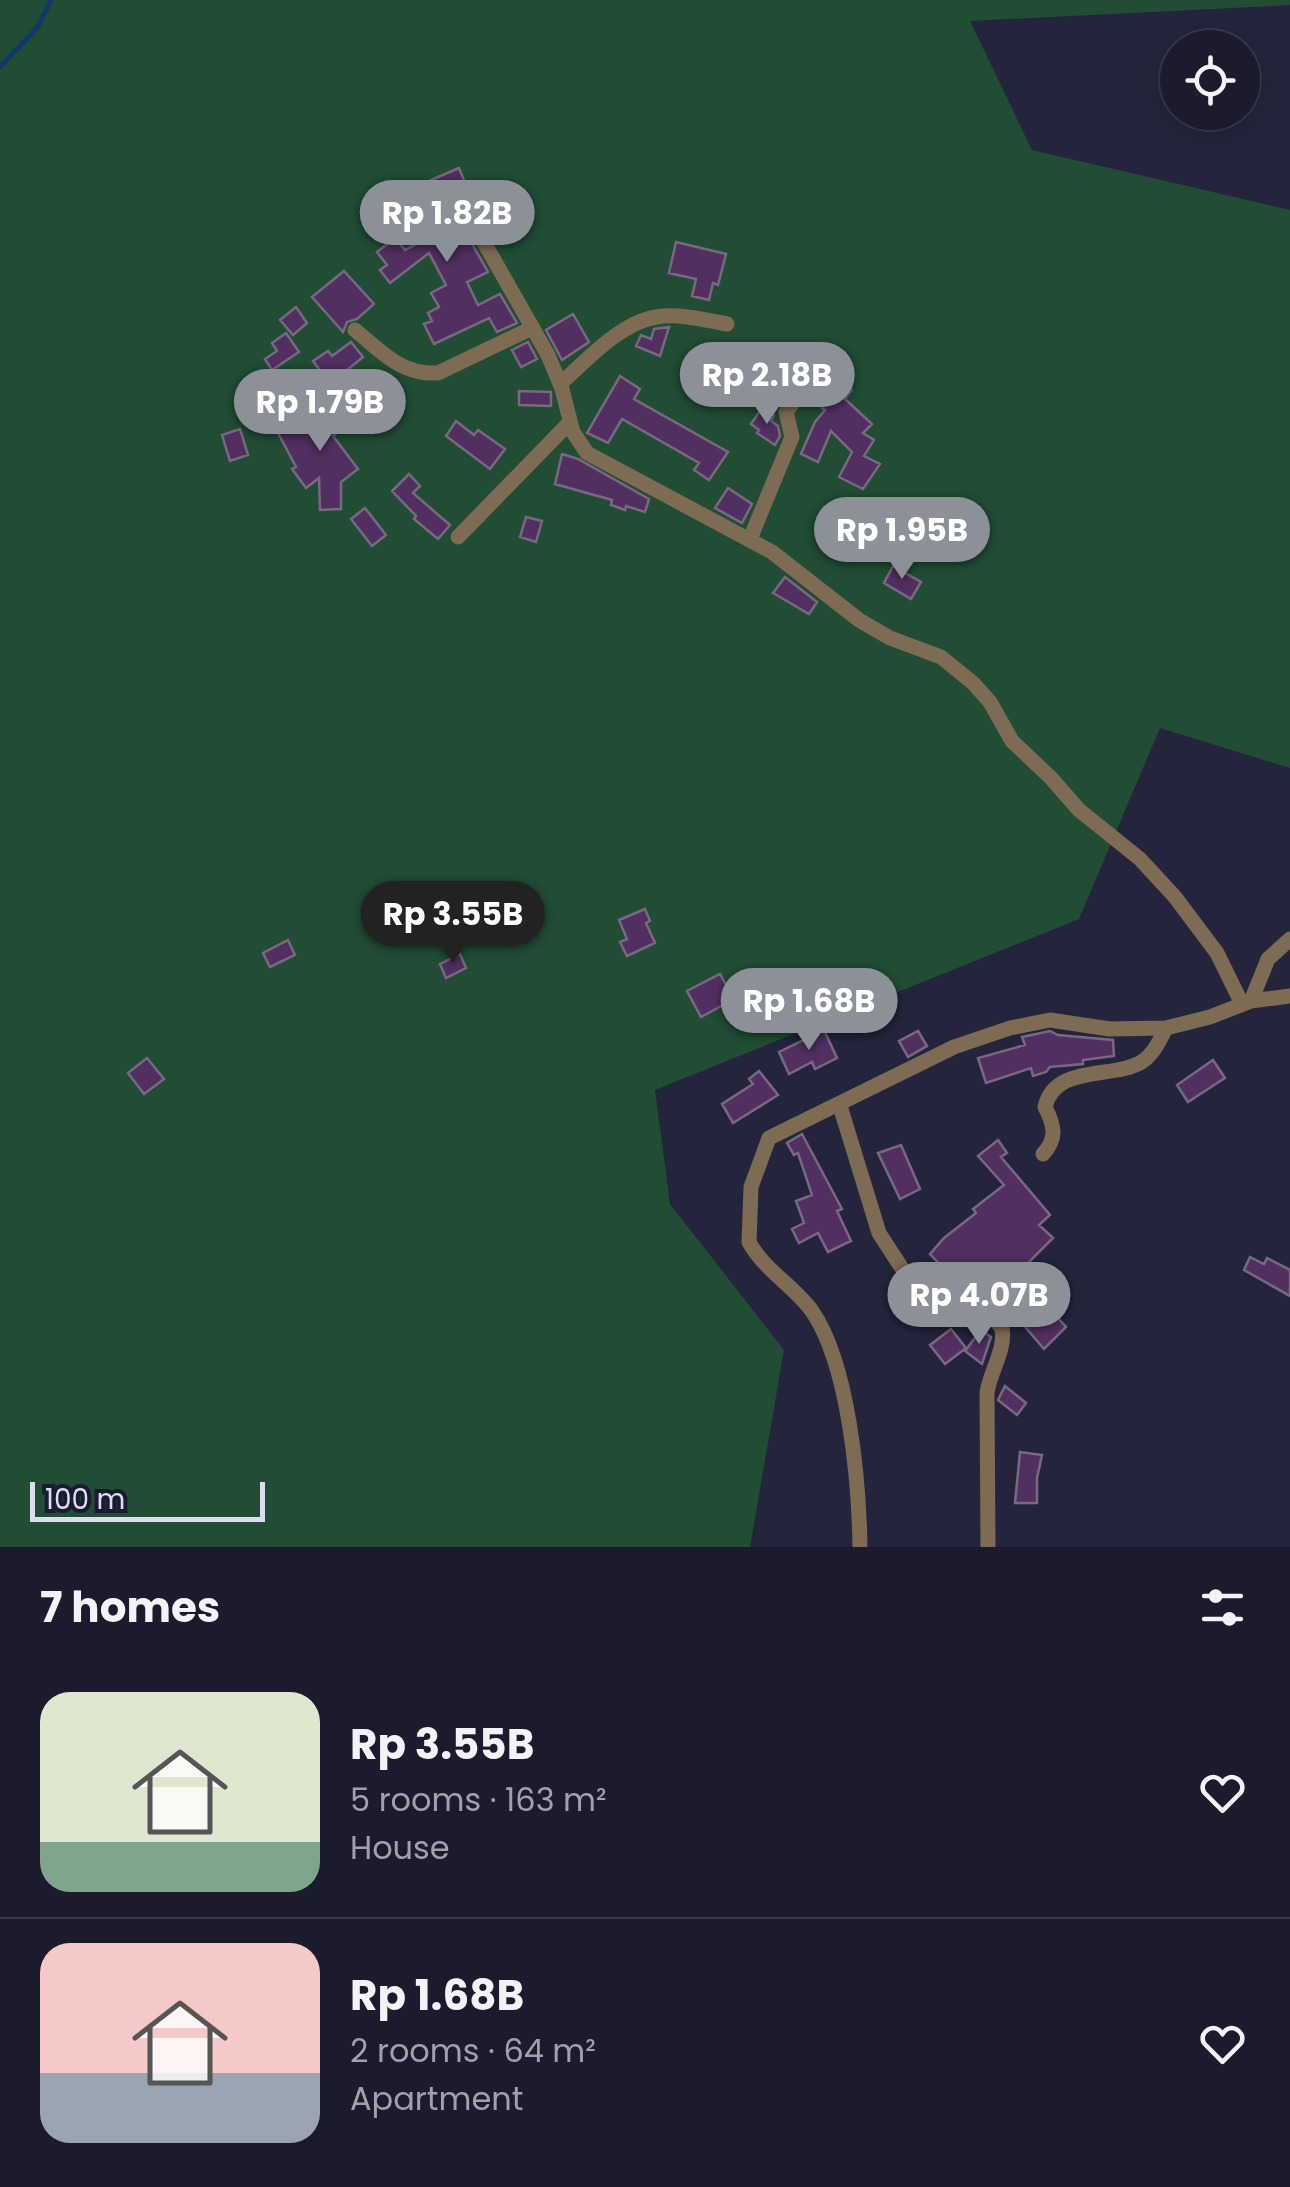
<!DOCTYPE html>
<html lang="en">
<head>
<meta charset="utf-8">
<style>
  :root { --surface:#1b1b2d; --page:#242435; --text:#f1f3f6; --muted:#a0a1aa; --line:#393949; --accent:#8c9099 }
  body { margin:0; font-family:Poppins,sans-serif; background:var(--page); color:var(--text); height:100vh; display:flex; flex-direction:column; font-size:38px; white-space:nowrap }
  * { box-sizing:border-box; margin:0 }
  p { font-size:32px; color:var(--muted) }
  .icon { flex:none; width:55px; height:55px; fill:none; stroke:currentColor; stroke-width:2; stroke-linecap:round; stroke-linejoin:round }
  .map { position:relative; height:1547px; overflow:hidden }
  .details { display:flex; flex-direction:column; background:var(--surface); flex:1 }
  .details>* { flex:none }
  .controls { position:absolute; left:1160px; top:30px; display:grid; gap:20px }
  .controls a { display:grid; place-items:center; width:100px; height:100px; border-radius:50%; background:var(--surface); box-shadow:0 5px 25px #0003,0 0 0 2px var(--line); font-size:50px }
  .scale { position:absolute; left:30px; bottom:25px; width:235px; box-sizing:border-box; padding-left:10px; border:5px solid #dcdded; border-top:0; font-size:28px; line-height:35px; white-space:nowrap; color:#dcdded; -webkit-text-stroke:8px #1a1a32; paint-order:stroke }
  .price { position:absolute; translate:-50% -85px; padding:0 22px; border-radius:35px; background:var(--accent); color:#fff; font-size:32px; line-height:65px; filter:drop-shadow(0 2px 5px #0008) }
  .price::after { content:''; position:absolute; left:50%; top:60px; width:30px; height:22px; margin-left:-15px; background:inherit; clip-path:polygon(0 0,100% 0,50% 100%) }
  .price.selected { background:#222; color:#fff }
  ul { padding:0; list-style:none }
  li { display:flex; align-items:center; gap:30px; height:250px; padding:0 40px }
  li+li { border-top:2px solid var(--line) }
  li span { display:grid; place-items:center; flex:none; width:280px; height:200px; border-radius:30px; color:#555 }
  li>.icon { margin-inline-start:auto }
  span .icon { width:120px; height:120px; fill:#fffc; stroke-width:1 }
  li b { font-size:42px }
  h2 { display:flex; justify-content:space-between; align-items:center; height:120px; padding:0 40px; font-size:42px }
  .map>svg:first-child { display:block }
</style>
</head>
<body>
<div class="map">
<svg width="1290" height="1547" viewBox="0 0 1290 1547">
  <rect width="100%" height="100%" fill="#24243c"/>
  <path fill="#204d34" d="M 0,0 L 1290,0 L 1290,5 L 970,21 L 1032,150 L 1290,210 L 1290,768 L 1160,728 L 1079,919 L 655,1090 L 670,1204 L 784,1350 L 750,1547 L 0,1547 Z"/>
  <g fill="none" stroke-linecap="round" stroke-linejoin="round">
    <path stroke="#0f3967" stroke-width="5" d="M 0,67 L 37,28 L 51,0"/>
  </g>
  <path fill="#522f61" stroke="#796881" stroke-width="2.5" d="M 459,168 L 466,185 L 437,198 L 451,225 L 459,221 L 488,272 L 467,282 L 478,305 L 500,294 L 517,323 L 497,332 L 489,318 L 434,344 L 424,324 L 432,321 L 428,313 L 439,307 L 431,293 L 446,285 L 429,253 L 390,283 L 380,270 L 387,265 L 377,252 L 395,238 L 405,250 L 428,238 L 424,230 L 429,228 L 410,189 Z
    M 676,242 L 726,254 L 718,285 L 713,283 L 709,300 L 692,296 L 696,279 L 669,273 Z
    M 344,271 L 374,304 L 357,319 L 347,322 L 343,332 L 312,297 Z
    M 296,307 L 307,323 L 293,335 L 280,320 Z
    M 573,314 L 589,342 L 562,360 L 546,330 Z
    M 669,327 L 660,356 L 636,346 L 641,335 L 651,339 L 654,329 Z
    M 286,333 L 299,352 L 272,370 L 265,359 L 277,351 L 272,343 Z
    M 351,342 L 363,357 L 330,384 L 313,361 L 328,351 L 332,356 Z
    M 528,342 L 537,359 L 521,367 L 512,350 Z
    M 800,348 L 813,357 L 787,392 L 781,387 L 757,404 L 749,393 L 760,385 L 739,373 L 747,358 L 776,375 Z
    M 385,376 L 403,403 L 387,414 L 368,388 Z
    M 620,376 L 640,389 L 634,399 L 728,452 L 709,480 L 694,470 L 699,463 L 622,419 L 608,443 L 587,433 Z
    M 835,377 L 852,390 L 845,399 L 872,424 L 863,433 L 874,440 L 864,456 L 880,464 L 863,489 L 839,477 L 852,452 L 831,431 L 818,462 L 801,454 L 815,422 L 825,410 L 822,408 Z
    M 519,391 L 551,392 L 551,406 L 519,405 Z
    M 340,404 L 348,423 L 332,429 L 335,435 L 333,436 L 358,469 L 341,482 L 341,509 L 320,510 L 319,478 L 306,488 L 292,469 L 296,467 L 278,433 L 293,423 Z
    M 762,408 L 774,416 L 771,421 L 778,426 L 780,436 L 775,445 L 757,433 L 759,430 L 751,424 Z
    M 456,421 L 474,435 L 478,430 L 505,449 L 490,469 L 446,436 Z
    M 240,429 L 248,455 L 230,461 L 222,435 Z
    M 562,454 L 578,459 L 649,499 L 645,512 L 626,506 L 625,510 L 611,505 L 612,500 L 555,484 Z
    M 409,474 L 420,486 L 413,493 L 450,525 L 438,539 L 414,519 L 416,516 L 392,491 Z
    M 728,488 L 752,504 L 742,523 L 715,508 Z
    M 365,508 L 386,535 L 372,546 L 351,519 Z
    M 526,517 L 542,521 L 536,542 L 520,537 Z
    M 893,566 L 921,582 L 911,599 L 884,583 Z
    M 785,577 L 817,602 L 809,614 L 773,593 Z
    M 645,909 L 650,921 L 646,923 L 655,943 L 627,956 L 620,942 L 627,939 L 619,920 Z
    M 288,940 L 295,955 L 270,967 L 263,953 Z
    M 460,954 L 466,968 L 446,978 L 440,964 Z
    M 720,974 L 734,999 L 701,1017 L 687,991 Z
    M 883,988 L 888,1003 L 841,1024 L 832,1002 Z
    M 824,1030 L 837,1058 L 815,1069 L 812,1062 L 789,1074 L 779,1052 Z
    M 918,1031 L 927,1046 L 908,1057 L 899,1041 Z
    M 1050,1031 L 1058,1035 L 1113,1040 L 1114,1056 L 1083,1060 L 1083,1064 L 1050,1067 L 1046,1072 L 1033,1076 L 1031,1068 L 986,1083 L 978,1058 L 1025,1045 L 1022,1037 Z
    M 147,1058 L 164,1079 L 144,1094 L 128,1073 Z
    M 1213,1060 L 1225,1078 L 1188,1102 L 1177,1085 Z
    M 759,1071 L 778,1095 L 733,1123 L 722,1104 L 753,1084 L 749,1079 Z
    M 802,1134 L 842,1209 L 837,1211 L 851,1241 L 828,1252 L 818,1233 L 799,1243 L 792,1229 L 804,1223 L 796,1201 L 812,1195 L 798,1153 L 794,1155 L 787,1143 Z
    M 998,1140 L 1007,1153 L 1001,1157 L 1050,1215 L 1039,1225 L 1053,1238 L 1018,1273 L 1066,1327 L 1044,1349 L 979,1273 L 963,1289 L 930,1254 L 944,1238 L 976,1213 L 973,1209 L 1004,1185 L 978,1156 Z
    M 901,1145 L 920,1189 L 900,1199 L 878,1153 Z
    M 1250,1257 L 1264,1264 L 1267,1258 L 1290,1270 L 1290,1296 L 1244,1270 Z
    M 951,1329 L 966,1348 L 945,1364 L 930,1345 Z
    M 981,1330 L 991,1337 L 982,1364 L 965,1351 Z
    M 1005,1386 L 1026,1403 L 1017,1415 L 998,1400 Z
    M 1020,1452 L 1042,1455 L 1037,1478 L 1037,1503 L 1015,1503 Z"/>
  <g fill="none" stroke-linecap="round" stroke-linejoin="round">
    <path stroke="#7e6b54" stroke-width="15" d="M 465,209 L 548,355 L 562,389 L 573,432 L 587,453 L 772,552 L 859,620 L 890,638 L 941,657 L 973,683 L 990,702 L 1012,741 L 1051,778 L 1079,810 L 1140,859 L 1175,897 L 1217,953 L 1242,1004
      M 355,330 C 382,352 401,375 438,373 L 532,328
      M 560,384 C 587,360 620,323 656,317 C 679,313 705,320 727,324
      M 458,537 L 570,422
      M 750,539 L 792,437 L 786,412 L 830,354
      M 1251,1001 L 1268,959 L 1290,939
      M 840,1106 L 879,1233 L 903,1270 L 938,1310 L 951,1316 L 979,1313 L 993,1318 L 1002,1328 C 1006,1350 990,1371 987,1393 L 988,1547
      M 1043,1154 C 1058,1138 1054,1125 1045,1107 C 1055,1063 1115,1080 1143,1061 C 1154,1053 1160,1040 1166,1028
      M 860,1547 C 859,1482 849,1365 812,1311 C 794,1286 764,1270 749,1242 L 751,1187 L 769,1138 L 954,1047 L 1010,1028 L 1050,1020 L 1110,1029 L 1166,1028 L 1210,1017 L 1251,1001 L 1290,996"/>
  </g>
</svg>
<div class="controls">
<a><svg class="icon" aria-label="locate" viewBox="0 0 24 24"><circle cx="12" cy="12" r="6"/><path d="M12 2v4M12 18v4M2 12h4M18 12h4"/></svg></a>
</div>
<div class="scale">100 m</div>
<b class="price" style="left:447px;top:265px">Rp 1.82B</b>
<b class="price" style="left:767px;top:427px">Rp 2.18B</b>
<b class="price" style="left:320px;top:454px">Rp 1.79B</b>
<b class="price" style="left:902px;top:582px">Rp 1.95B</b>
<b class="price selected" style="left:453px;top:966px">Rp 3.55B</b>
<b class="price" style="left:809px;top:1053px">Rp 1.68B</b>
<b class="price" style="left:979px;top:1347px">Rp 4.07B</b>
</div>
<section class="details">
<h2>7 homes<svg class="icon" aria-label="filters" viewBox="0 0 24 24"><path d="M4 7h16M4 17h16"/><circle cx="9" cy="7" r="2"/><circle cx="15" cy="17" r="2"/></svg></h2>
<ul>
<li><span style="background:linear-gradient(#dfe7d0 75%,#7fa58c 0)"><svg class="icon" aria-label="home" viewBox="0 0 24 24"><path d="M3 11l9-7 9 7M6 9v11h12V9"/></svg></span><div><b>Rp 3.55B</b><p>5 rooms · 163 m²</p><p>House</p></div><svg class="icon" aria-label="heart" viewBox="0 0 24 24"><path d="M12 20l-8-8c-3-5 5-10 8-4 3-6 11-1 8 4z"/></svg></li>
<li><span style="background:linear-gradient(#f6c9c9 65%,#9aa5b1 0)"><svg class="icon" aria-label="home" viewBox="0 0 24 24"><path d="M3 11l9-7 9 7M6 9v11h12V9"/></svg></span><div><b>Rp 1.68B</b><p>2 rooms · 64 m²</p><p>Apartment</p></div><svg class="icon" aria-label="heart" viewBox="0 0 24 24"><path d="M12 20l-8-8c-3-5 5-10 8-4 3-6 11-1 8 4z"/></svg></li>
</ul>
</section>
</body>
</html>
